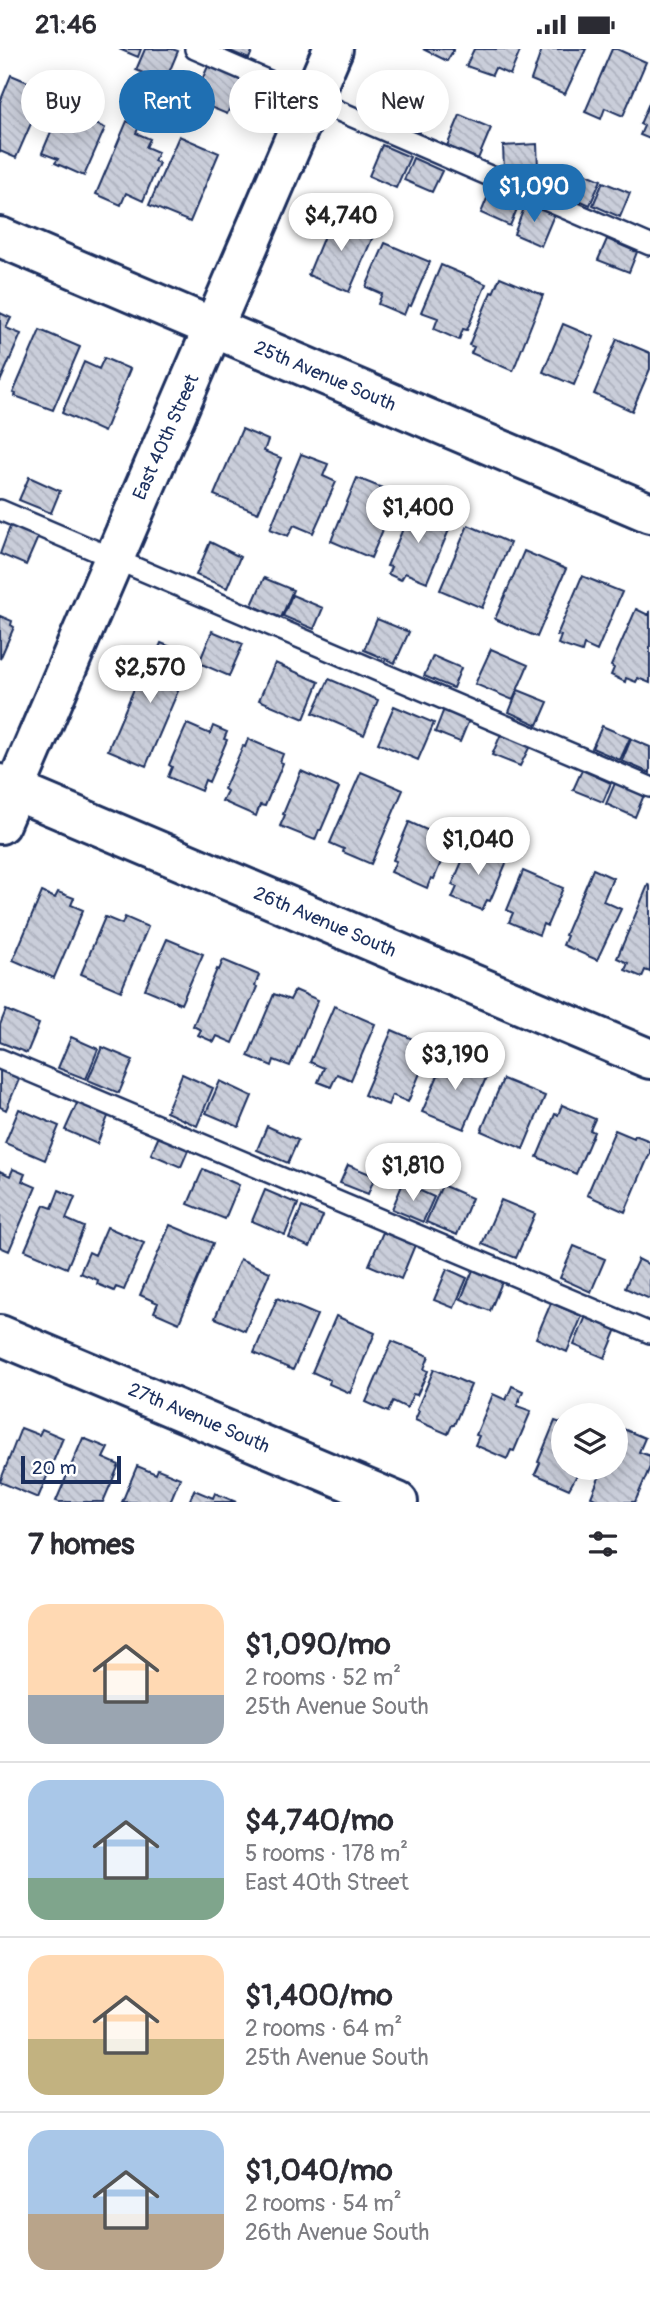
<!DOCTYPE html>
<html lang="en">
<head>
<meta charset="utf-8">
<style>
  :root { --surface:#fff; --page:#f7f7f7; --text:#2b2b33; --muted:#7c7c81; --line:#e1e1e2; --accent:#1f6fb2 }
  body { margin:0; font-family:Pangolin,sans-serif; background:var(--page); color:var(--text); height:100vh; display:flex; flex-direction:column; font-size:26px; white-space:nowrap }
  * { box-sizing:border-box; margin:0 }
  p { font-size:23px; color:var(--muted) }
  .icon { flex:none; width:38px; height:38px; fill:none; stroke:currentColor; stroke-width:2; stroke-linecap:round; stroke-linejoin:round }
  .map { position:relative; height:1453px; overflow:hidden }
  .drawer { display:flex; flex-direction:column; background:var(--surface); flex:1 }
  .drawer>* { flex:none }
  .guide { position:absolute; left:21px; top:21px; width:609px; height:63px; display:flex; gap:14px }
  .fabs { position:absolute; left:551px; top:1354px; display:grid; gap:14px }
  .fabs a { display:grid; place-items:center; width:77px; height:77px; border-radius:50%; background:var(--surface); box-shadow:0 4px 18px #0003; font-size:35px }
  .scale { position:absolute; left:21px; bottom:18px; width:100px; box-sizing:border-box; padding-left:7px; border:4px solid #1b2f5e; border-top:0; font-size:19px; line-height:24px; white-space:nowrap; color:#1b2f5e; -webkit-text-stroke:5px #fff; paint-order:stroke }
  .price { position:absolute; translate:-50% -60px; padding:0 16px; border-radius:24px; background:#fff; color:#222; font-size:23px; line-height:46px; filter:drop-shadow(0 2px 4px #0008) }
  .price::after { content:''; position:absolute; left:50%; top:42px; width:21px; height:16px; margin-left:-10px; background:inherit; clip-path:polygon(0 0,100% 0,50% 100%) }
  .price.on { background:var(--accent); color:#fff }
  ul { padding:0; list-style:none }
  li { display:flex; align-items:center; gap:21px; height:175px; padding:0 28px }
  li+li { border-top:2px solid var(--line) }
  li span { display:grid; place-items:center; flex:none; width:196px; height:140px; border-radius:21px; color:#555 }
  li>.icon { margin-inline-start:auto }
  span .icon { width:84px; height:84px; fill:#fffc; stroke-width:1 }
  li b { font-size:30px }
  h2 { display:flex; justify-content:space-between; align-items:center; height:84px; padding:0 28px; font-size:30px }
  .tag { padding:0 24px; border-radius:32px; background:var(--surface); box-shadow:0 4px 18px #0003; font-size:24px; line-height:63px }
  .tag.on { background:var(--accent); color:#fff }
  .status { display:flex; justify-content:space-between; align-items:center; height:49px; padding:0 35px; background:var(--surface); direction:ltr }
  .status svg { height:19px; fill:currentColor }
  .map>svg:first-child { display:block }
</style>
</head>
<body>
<div class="status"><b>21:46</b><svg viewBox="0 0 49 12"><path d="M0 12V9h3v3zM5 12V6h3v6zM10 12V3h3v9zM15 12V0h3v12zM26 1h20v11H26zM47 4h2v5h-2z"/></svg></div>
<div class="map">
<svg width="650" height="1453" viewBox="0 0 650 1453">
  <defs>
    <pattern id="building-back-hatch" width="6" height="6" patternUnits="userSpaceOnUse" patternTransform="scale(1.75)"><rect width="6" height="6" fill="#caceda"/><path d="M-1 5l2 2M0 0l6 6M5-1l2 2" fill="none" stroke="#adb1be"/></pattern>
  </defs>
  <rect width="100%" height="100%" fill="#fff"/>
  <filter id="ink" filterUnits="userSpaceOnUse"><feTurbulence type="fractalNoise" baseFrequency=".0143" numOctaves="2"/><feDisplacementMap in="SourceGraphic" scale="14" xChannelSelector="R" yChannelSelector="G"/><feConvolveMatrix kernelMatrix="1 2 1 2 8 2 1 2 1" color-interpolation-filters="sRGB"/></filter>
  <g filter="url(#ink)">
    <path fill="url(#building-back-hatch)" stroke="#1b2f5e" stroke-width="2" d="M 119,0 L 141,0 L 138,8 Z
      M 145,0 L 172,0 L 178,2 L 165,33 L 136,21 Z
      M 225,0 L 253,0 L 249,10 Z
      M 423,0 L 454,0 L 447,12 Z
      M 474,0 L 521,0 L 510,26 L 495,19 L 492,26 L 466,17 Z
      M 542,0 L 586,0 L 565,45 L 531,31 Z
      M 612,0 L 617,0 L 646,13 L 623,67 L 605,59 L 601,70 L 585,63 Z
      M 209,15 L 243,29 L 227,65 L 193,51 Z
      M 11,26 L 40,38 L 30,61 L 36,63 L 16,109 L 0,102 L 0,53 Z
      M 402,40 L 432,52 L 419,83 L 390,70 Z
      M 66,47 L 87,56 L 82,69 L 105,79 L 84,127 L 55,114 L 58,110 L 42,104 Z
      M 650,52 L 650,90 L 640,86 L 644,77 L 640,75 Z
      M 460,66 L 491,79 L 478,110 L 447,97 Z
      M 127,72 L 139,78 L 136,84 L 150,90 L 146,98 L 158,103 L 154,112 L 159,114 L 143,152 L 126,144 L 121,156 L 96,145 Z
      M 179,87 L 219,104 L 190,173 L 149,156 Z
      M 537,95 L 538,119 L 504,121 L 503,97 Z
      M 382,96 L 410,108 L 396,139 L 369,127 Z
      M 413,109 L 442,122 L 432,143 L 404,131 Z
      M 573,119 L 601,131 L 590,156 L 563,144 Z
      M 603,133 L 630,144 L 620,168 L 593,156 Z
      M 490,142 L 519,155 L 510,177 L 481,164 Z
      M 526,154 L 554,166 L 541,197 L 514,185 Z
      M 333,165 L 375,183 L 349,243 L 308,226 Z
      M 607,190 L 637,203 L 629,223 L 598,211 Z
      M 385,194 L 430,213 L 411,257 L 408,256 L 404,266 L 378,255 L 382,245 L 366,238 Z
      M 441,216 L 486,235 L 467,281 L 463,280 L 459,291 L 434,280 L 438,269 L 421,263 Z
      M 500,228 L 543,246 L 513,322 L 471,304 L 474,298 L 469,296 L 491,243 L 493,244 Z
      M 0,264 L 11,269 L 6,279 L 21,285 L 0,333 Z
      M 563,275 L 594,288 L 574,336 L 543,323 Z
      M 40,281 L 80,298 L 53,361 L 15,347 L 16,345 L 13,344 Z
      M 617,290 L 650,304 L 650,320 L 632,362 L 594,345 Z
      M 104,309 L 130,320 L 104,383 L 62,364 L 84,313 L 99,320 Z
      M 242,380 L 268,391 L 264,402 L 281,409 L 258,464 L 214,446 Z
      M 301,405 L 328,415 L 323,427 L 336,433 L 313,484 L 294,476 L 288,487 L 270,480 Z
      M 29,428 L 60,442 L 51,464 L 19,451 Z
      M 357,429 L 385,440 L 380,452 L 393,457 L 371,509 L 331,492 Z
      M 414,454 L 440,465 L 436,475 L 449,481 L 427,533 L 405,524 L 401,531 L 388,525 L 391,518 L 387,517 Z
      M 11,475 L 39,486 L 26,516 L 0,505 Z
      M 468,476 L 510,494 L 482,559 L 440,541 Z
      M 210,493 L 240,508 L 227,539 L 196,526 Z
      M 524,502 L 566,520 L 537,588 L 495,570 Z
      M 582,527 L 622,543 L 597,602 L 584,596 L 582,603 L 558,595 L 561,587 L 557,586 Z
      M 264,529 L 293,541 L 281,569 L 252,556 Z
      M 292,546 L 323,559 L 314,580 L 283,567 Z
      M 636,560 L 648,566 L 650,562 L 650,634 L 638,629 L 636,633 L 626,629 L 625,633 L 611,626 L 614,619 L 611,617 Z
      M 0,567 L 12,572 L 11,576 L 14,578 L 0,610 Z
      M 377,570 L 409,583 L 395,614 L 364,601 Z
      M 212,582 L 243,595 L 229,627 L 199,614 Z
      M 161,594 L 193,607 L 146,717 L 108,701 L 139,628 L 145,630 Z
      M 491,600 L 528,616 L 513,651 L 475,635 Z
      M 433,607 L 461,619 L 453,639 L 424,627 Z
      M 275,614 L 319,633 L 304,670 L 259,651 Z
      M 329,630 L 378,651 L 364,686 L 313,664 Z
      M 518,641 L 548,653 L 538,676 L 509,663 Z
      M 394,657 L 434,674 L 418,711 L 378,694 Z
      M 444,660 L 469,671 L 460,693 L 435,683 Z
      M 187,675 L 210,685 L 213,677 L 227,683 L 224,690 L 227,691 L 209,733 L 205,731 L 201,742 L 168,728 L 172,718 L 169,716 Z
      M 602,677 L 630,689 L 620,711 L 592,699 Z
      M 501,685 L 530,697 L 520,717 L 492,706 Z
      M 248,690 L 283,705 L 280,713 L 283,714 L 265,757 L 260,756 L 256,767 L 222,752 L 227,742 L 224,740 L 243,697 L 245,698 Z
      M 631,690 L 650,698 L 650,724 L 622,712 Z
      M 582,721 L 611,734 L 603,753 L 573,741 Z
      M 301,722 L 339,739 L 321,781 L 319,781 L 315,791 L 280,777 L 285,766 L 283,765 Z
      M 361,723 L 403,741 L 371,815 L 343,803 L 344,800 L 330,794 Z
      M 615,734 L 644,746 L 635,768 L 606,755 Z
      M 409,773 L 438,786 L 442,777 L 454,782 L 434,830 L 431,829 L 427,839 L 391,823 L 396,812 L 393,811 Z
      M 469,796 L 507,812 L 490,852 L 487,851 L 482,861 L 452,849 L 457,838 L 452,836 Z
      M 593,820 L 613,829 L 603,852 L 621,860 L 597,911 L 563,896 L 567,887 L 565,886 Z
      M 523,822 L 563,839 L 547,877 L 543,875 L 539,886 L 509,873 L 513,864 L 507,861 Z
      M 648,836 L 650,837 L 650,923 L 645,921 L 642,928 L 625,921 L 628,914 L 617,909 Z
      M 42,843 L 55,849 L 58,843 L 74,849 L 71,856 L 83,861 L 54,929 L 13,911 Z
      M 105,868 L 122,875 L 125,868 L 148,878 L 121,942 L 81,925 Z
      M 167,890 L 203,905 L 181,955 L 145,940 Z
      M 223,911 L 259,926 L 255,937 L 257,938 L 233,994 L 217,987 L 214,993 L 198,986 L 201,981 L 193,977 L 217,920 L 219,921 Z
      M 295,941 L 318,951 L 290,1017 L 274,1011 L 272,1017 L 248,1007 L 274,945 L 290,951 Z
      M 334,957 L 375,975 L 351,1031 L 337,1025 L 331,1038 L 318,1033 L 324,1019 L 310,1013 Z
      M 6,961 L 39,975 L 27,1004 L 0,993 L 0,976 Z
      M 392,981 L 431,998 L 408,1053 L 392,1046 L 388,1056 L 364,1046 Z
      M 71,988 L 98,1000 L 86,1030 L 58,1019 Z
      M 102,998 L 133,1011 L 119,1044 L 88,1031 Z
      M 446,1008 L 464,1016 L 465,1013 L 489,1022 L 464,1080 L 422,1063 Z
      M 0,1020 L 20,1028 L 6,1061 L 0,1058 Z
      M 182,1025 L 213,1039 L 197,1077 L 166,1063 Z
      M 503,1030 L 545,1047 L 523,1100 L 481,1082 Z
      M 220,1032 L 252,1047 L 239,1078 L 206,1064 Z
      M 78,1052 L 109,1065 L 97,1095 L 65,1081 Z
      M 562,1056 L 595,1070 L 590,1081 L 594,1083 L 576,1125 L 537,1108 L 555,1065 L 558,1066 Z
      M 19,1060 L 59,1077 L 45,1111 L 5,1094 Z
      M 267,1077 L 298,1091 L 288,1114 L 257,1101 Z
      M 615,1081 L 634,1089 L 635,1086 L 650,1092 L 650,1104 L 625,1163 L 587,1146 Z
      M 159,1087 L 189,1099 L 181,1118 L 151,1105 Z
      M 348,1116 L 375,1127 L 368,1145 L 340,1134 Z
      M 13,1120 L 25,1125 L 22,1132 L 36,1138 L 9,1202 L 0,1198 L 0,1122 L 10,1127 Z
      M 203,1120 L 239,1136 L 225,1170 L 188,1155 Z
      M 403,1134 L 434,1148 L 423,1173 L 392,1160 Z
      M 442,1136 L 472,1149 L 457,1186 L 426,1173 Z
      M 59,1141 L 75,1148 L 66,1170 L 84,1178 L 67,1219 L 25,1201 L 44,1156 L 52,1159 Z
      M 265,1141 L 298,1155 L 285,1186 L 252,1172 Z
      M 501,1151 L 535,1165 L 516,1209 L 482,1195 Z
      M 302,1158 L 323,1167 L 310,1198 L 289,1189 Z
      M 170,1176 L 213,1194 L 179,1274 L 154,1263 L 158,1254 L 140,1246 Z
      M 107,1178 L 144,1194 L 124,1241 L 116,1238 L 114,1242 L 97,1235 L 98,1231 L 80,1224 L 89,1203 L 95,1206 Z
      M 383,1183 L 415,1196 L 401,1230 L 369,1216 Z
      M 574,1197 L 605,1210 L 591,1243 L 560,1229 Z
      M 240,1210 L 270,1223 L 245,1282 L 215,1269 Z
      M 638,1210 L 650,1216 L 650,1250 L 625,1239 Z
      M 447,1220 L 467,1229 L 454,1259 L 434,1251 Z
      M 473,1221 L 502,1233 L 490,1262 L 461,1250 Z
      M 277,1249 L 317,1266 L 293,1321 L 254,1304 Z
      M 551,1254 L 582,1267 L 567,1303 L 536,1289 Z
      M 336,1267 L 375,1284 L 350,1344 L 329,1335 L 330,1331 L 312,1323 Z
      M 586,1267 L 617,1280 L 605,1309 L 574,1296 Z
      M 392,1292 L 429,1307 L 424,1320 L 428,1322 L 417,1346 L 413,1345 L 407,1359 L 393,1352 L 388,1363 L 366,1353 Z
      M 434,1320 L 471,1336 L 454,1376 L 452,1376 L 448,1385 L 415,1371 L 419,1362 L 417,1360 Z
      M 512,1337 L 523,1342 L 517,1357 L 531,1362 L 514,1402 L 511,1401 L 507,1410 L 475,1396 L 479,1387 L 476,1386 L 493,1345 L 506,1351 Z
      M 555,1372 L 564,1375 L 564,1419 L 581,1419 L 569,1440 L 535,1425 L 540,1414 L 538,1413 Z
      M 21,1379 L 39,1386 L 42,1380 L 63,1389 L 38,1449 L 0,1433 Z
      M 621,1379 L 645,1389 L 639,1403 L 650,1407 L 650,1418 L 635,1453 L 602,1453 L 591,1448 L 603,1419 L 616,1419 L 616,1390 Z
      M 83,1389 L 108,1399 L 103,1409 L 119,1416 L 103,1453 L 59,1453 L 56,1452 Z
      M 137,1417 L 156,1425 L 158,1420 L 180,1429 L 170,1453 L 122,1453 Z
      M 194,1441 L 213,1449 L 215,1444 L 236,1453 L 189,1453 Z"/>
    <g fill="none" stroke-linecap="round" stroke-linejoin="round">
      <g stroke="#1b2f5e" stroke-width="24">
        <path id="service" d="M 195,0 L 650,196
          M 0,461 L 650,738
          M 0,1010 L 650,1284"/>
      </g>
      <g stroke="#1b2f5e" stroke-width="44">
        <path id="minor" d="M 0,188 L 650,464
          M 0,735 L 650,1010
          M 0,775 L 333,0
          M 0,1286 L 398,1453"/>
      </g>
      <use href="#service" stroke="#fff" stroke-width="19"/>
      <use href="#minor" stroke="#fff" stroke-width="38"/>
    </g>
  </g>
  <g text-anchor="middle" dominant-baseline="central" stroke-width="6" stroke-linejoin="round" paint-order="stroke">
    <g font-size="19" fill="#1b2f5e" stroke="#fff">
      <text transform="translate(325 327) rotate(23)">25th Avenue South</text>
      <text transform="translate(166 388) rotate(-66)">East 40th Street</text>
      <text transform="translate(325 873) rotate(23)">26th Avenue South</text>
      <text transform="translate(199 1369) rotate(23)">27th Avenue South</text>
    </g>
  </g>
</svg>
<div class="fabs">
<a><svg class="icon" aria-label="layers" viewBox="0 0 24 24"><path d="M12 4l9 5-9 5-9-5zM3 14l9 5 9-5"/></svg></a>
</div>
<div class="scale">20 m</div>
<b class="price on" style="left:534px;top:175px">$1,090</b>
<b class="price" style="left:341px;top:204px">$4,740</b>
<b class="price" style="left:418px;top:496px">$1,400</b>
<b class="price" style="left:150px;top:656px">$2,570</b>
<b class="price" style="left:478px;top:828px">$1,040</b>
<b class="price" style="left:455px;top:1043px">$3,190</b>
<b class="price" style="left:413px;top:1154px">$1,810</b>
<div class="guide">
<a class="tag">Buy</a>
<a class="tag on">Rent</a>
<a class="tag">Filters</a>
<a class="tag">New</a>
</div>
</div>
<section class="drawer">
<h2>7 homes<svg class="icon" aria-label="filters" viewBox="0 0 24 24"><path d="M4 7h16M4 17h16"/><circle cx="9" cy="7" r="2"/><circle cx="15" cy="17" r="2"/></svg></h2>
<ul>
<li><span style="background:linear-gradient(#ffd9b3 65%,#9aa5b1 0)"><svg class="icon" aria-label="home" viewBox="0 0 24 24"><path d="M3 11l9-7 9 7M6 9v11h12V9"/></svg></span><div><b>$1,090/mo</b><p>2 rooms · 52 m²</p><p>25th Avenue South</p></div></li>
<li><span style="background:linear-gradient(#a9c7e8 70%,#7fa58c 0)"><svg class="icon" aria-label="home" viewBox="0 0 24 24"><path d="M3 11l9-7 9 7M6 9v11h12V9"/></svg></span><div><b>$4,740/mo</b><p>5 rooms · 178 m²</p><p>East 40th Street</p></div></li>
<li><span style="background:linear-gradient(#ffd9b3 60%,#c2b280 0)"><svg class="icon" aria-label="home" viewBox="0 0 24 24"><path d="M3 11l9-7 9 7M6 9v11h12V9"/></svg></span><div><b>$1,400/mo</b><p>2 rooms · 64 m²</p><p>25th Avenue South</p></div></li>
<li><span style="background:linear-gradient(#a9c7e8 60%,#b9a48a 0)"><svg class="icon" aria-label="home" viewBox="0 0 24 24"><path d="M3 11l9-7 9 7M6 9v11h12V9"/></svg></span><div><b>$1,040/mo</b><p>2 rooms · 54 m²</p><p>26th Avenue South</p></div></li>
</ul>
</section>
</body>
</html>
